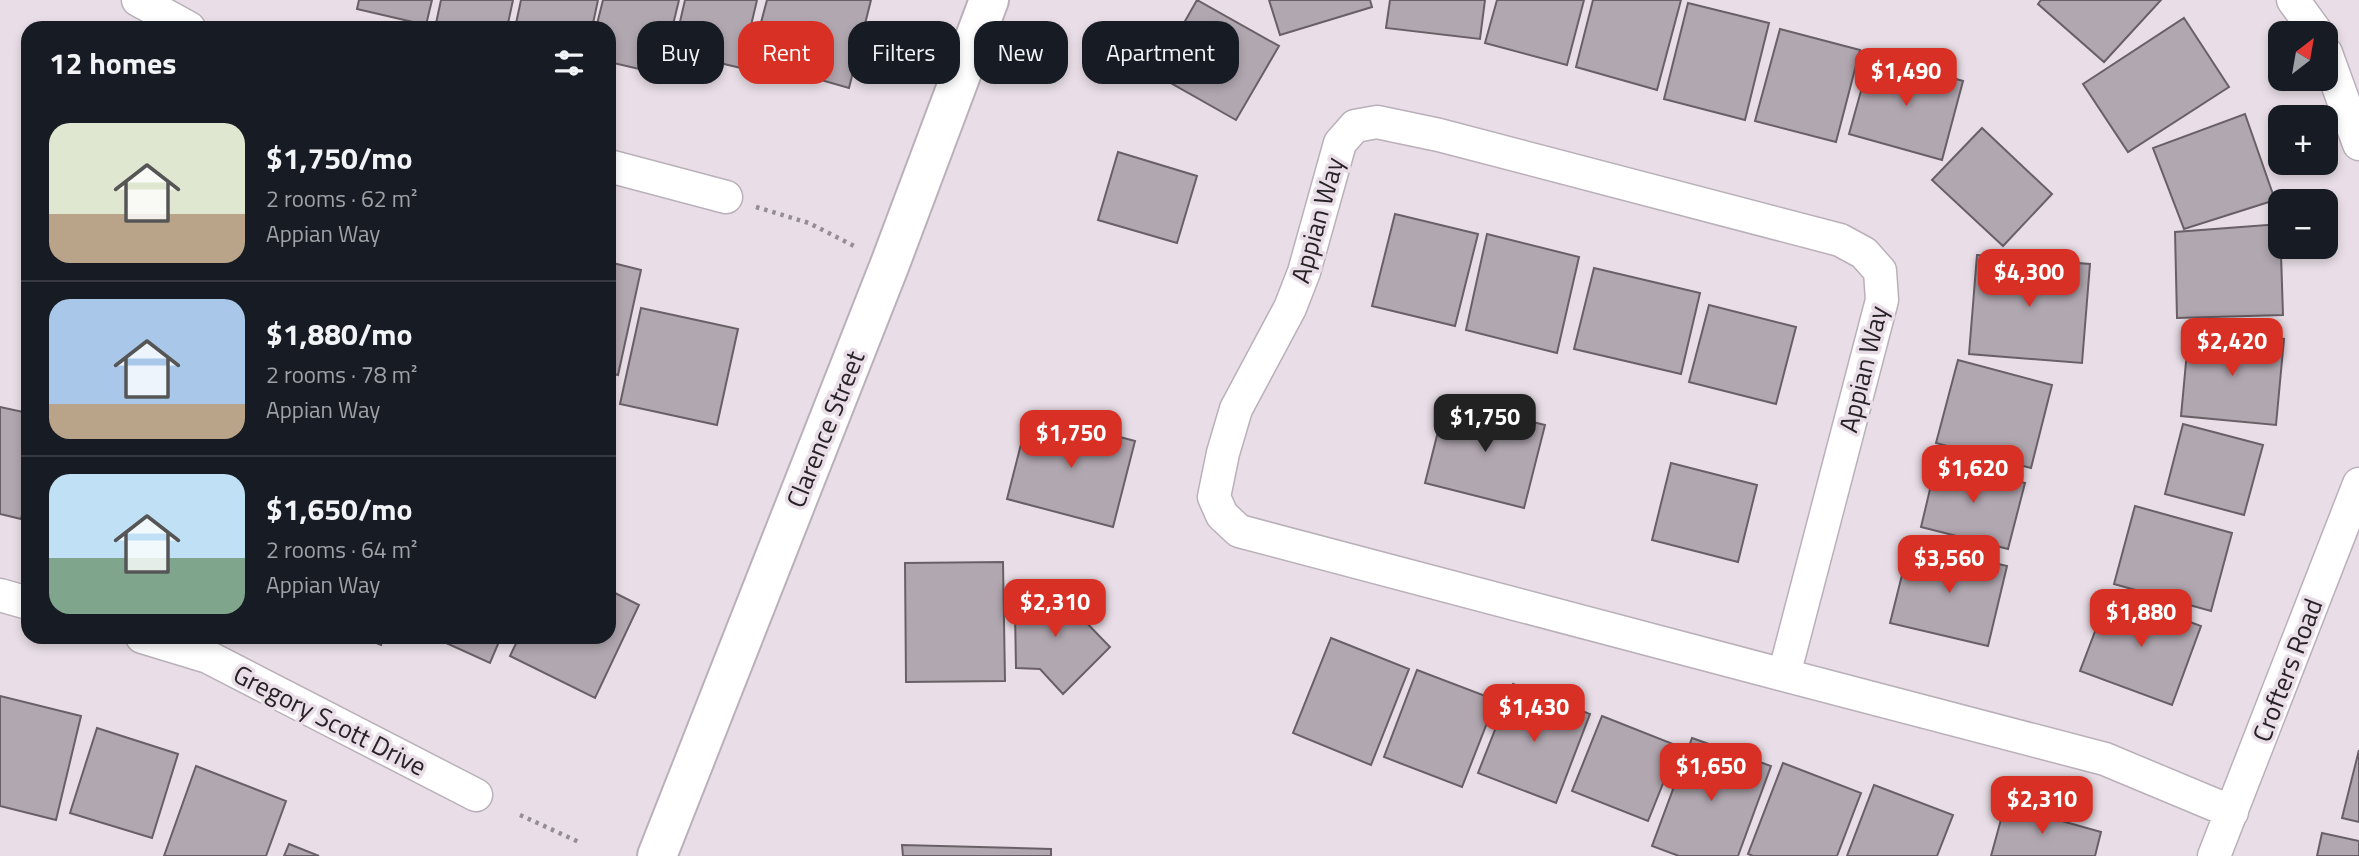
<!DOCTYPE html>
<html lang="en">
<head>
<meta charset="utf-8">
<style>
  :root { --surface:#171b24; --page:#20242c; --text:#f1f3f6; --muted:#9ea1a6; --line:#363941; --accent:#d93025 }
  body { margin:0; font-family:"Titillium Web",sans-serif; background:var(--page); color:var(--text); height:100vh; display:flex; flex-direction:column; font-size:26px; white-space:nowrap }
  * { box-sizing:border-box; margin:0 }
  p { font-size:23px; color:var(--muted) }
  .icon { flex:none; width:38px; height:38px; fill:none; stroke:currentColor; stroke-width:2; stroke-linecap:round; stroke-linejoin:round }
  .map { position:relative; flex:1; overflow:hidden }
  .sheet { position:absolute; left:21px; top:21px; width:595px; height:623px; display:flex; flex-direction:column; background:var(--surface); border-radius:21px; box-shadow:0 4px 10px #0003 }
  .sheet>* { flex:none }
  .guide { position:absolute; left:637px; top:21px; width:665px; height:63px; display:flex; gap:14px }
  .needle { width:46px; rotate:31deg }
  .fabs { position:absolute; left:2268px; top:21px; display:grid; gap:14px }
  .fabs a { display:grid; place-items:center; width:70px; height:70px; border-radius:14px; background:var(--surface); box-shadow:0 4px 10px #0003; font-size:35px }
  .price { position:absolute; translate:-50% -60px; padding:0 16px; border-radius:14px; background:var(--accent); color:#fff; font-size:23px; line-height:46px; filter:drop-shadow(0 2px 4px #0008) }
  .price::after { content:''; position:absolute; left:50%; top:42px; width:21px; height:16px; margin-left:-10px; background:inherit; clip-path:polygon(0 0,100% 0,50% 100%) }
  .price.active { background:#222; color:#fff }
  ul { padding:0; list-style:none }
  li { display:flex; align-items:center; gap:21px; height:175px; padding:0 28px }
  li+li { border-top:2px solid var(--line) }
  li span { display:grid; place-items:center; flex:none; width:196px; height:140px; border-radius:21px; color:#555 }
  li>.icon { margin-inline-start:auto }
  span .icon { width:84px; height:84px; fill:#fffc; stroke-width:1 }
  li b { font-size:30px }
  h2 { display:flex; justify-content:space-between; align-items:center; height:84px; padding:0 28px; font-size:30px }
  .chip { padding:0 24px; border-radius:21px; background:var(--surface); box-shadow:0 4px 10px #0003; font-size:24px; line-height:63px }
  .chip.active { background:var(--accent); color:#fff }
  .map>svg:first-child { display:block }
</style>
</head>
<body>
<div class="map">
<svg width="2359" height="856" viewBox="0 0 2359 856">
  <rect width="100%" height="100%" fill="#e9dee7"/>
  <path fill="#b1a7b0" stroke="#696067" stroke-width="2" d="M 359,0 L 432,0 L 426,25 L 357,9 Z
    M 441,0 L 513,0 L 507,28 L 435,28 Z
    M 521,0 L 598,0 L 592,28 L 515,28 Z
    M 603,0 L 679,0 L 661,74 L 609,62 L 609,28 L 596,28 Z
    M 685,0 L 757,0 L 741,68 L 673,52 Z
    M 767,0 L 871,0 L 849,88 L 751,60 Z
    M 1197,0 L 1279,46 L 1236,120 L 1155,74 Z
    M 1269,0 L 1370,0 L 1372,7 L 1280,35 Z
    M 1390,0 L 1485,0 L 1480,39 L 1386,28 Z
    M 1497,0 L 1584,0 L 1567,65 L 1485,43 Z
    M 1593,0 L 1681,0 L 1657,90 L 1576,67 Z
    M 2041,0 L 2161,0 L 2104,62 L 2038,4 Z
    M 1688,3 L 1769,23 L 1745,120 L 1664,99 Z
    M 2184,18 L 2229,87 L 2128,152 L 2083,84 Z
    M 1780,29 L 1860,50 L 1836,142 L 1755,121 Z
    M 1871,55 L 1963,81 L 1942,160 L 1849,134 Z
    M 2245,114 L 2275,200 L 2184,229 L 2153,148 Z
    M 1982,128 L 2052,194 L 2003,246 L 1932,180 Z
    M 1118,152 L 1197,176 L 1177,243 L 1098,220 Z
    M 1395,214 L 1478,234 L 1455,326 L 1372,306 Z
    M 2280,224 L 2283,315 L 2177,318 L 2175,232 Z
    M 1487,234 L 1579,257 L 1557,353 L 1466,330 Z
    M 1977,255 L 2090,264 L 2082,363 L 1969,354 Z
    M 609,262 L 641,270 L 618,375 L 609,373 Z
    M 1594,268 L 1700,293 L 1681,374 L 1574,349 Z
    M 1709,305 L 1796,327 L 1776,404 L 1689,382 Z
    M 641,308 L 738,329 L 717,425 L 620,404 Z
    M 2189,330 L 2284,339 L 2276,425 L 2181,416 Z
    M 1958,360 L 2052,385 L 2031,468 L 1936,443 Z
    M 1446,400 L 1545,425 L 1524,508 L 1425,483 Z
    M 0,407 L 28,413 L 28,490 L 21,519 L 0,514 Z
    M 1029,413 L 1135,441 L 1113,527 L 1007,499 Z
    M 2183,424 L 2263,445 L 2244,515 L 2165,494 Z
    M 1937,460 L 2025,483 L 2008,549 L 1921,527 Z
    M 1671,463 L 1757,485 L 1738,562 L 1652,540 Z
    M 2135,506 L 2232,533 L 2211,611 L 2114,584 Z
    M 1910,543 L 2007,566 L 1988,646 L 1890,623 Z
    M 1003,562 L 1005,681 L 906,682 L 905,563 Z
    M 1046,581 L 1110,647 L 1063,694 L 1040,669 L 1016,668 L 1015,612 Z
    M 609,590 L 639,605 L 595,698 L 510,656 L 519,637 L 609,637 Z
    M 2110,592 L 2201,626 L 2172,705 L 2080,671 Z
    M 362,637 L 384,637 L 381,645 Z
    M 433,637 L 501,637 L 490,663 Z
    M 1331,638 L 1409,669 L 1371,765 L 1293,733 Z
    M 1417,670 L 1496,700 L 1462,787 L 1384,757 Z
    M 1513,684 L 1590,714 L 1556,803 L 1478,773 Z
    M 0,696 L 81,716 L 56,820 L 0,806 Z
    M 1602,716 L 1678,746 L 1648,821 L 1572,791 Z
    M 97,728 L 178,754 L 152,838 L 70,813 Z
    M 1692,738 L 1771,766 L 1738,856 L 1679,856 L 1652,846 Z
    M 2359,750 L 2359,822 L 2342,818 Z
    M 1783,763 L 1861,793 L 1837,856 L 1753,856 L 1748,854 Z
    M 196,766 L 286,801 L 266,856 L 164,856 Z
    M 1874,785 L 1953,815 L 1937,856 L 1847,856 Z
    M 2005,805 L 2101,832 L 2095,856 L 1991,856 Z
    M 2322,833 L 2359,841 L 2359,856 L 2317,856 Z
    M 289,844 L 319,856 L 284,856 Z
    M 902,845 L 1051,849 L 1051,856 L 903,856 Z"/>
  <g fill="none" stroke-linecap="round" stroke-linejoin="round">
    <g stroke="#bab0b9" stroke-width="35">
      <path id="minor" d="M 138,0 L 189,28
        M 2293,0 L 2317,33
        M 2326,53 L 2359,144
        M 1377,122 L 1439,135 L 1840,240 L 1864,253 L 1880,271 L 1882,300 L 1784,675 L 1239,531 L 1222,515 L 1214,497 L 1223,453 L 1236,409 L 1290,308 L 1304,272 L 1340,143 L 1355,126 Z
        M 609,166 L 726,197
        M 0,595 L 28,603
        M 142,637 L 208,657 L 476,795
        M 1784,675 L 2105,759 L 2232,812
        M 2214,856 L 2359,484"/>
    </g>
    <g stroke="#bab0b9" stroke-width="42">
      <path id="tertiary" d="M 657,856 L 890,264 L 989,0"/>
    </g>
    <path stroke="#958d94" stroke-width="4.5" stroke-dasharray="3.5 5" stroke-linecap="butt" d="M 756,207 L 809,223 L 858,248
      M 520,815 L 579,842"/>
    <use href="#minor" stroke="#fff" stroke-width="32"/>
    <use href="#tertiary" stroke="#fff" stroke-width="38"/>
  </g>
  <g text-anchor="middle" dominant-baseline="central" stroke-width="7" stroke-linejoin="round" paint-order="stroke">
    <g font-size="26" fill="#262225" stroke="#e9dee7">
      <text transform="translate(1317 220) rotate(-74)">Appian Way</text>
      <text transform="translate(1863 369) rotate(-76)">Appian Way</text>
      <text transform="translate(825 429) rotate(-68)">Clarence Street</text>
      <text transform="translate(2287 670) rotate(-69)">Crofters Road</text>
      <text transform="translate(330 720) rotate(27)">Gregory Scott Drive</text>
    </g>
  </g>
</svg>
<div class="fabs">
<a><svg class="needle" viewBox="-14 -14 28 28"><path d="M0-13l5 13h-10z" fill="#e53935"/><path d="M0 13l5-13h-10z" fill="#9ea1a6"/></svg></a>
<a>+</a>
<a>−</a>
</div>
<b class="price" style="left:1906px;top:108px">$1,490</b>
<b class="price" style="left:2029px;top:309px">$4,300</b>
<b class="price" style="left:2232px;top:378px">$2,420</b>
<b class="price active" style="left:1485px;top:454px">$1,750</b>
<b class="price" style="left:1071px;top:470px">$1,750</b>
<b class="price" style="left:1973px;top:505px">$1,620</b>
<b class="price" style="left:1949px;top:595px">$3,560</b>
<b class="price" style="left:1055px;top:639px">$2,310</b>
<b class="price" style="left:2141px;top:649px">$1,880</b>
<b class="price" style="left:1534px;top:744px">$1,430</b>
<b class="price" style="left:1711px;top:803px">$1,650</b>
<b class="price" style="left:2042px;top:836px">$2,310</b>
<div class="guide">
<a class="chip">Buy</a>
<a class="chip active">Rent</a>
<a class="chip">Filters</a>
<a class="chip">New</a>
<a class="chip">Apartment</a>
</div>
<section class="sheet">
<h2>12 homes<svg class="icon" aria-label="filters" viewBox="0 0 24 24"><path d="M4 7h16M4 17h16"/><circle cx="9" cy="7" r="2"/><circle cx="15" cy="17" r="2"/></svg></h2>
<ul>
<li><span style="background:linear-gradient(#dfe7d0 65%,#b9a48a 0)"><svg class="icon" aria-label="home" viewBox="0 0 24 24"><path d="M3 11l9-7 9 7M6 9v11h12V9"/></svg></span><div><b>$1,750/mo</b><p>2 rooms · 62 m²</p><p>Appian Way</p></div></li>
<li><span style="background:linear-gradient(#a9c7e8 75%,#b9a48a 0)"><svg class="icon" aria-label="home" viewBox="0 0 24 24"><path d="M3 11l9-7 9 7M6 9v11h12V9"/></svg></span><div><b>$1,880/mo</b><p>2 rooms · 78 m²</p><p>Appian Way</p></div></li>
<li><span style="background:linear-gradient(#bfe0f5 60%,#7fa58c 0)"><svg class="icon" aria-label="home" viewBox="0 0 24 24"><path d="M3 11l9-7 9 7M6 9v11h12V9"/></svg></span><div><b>$1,650/mo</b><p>2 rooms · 64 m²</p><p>Appian Way</p></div></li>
</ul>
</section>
</div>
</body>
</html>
